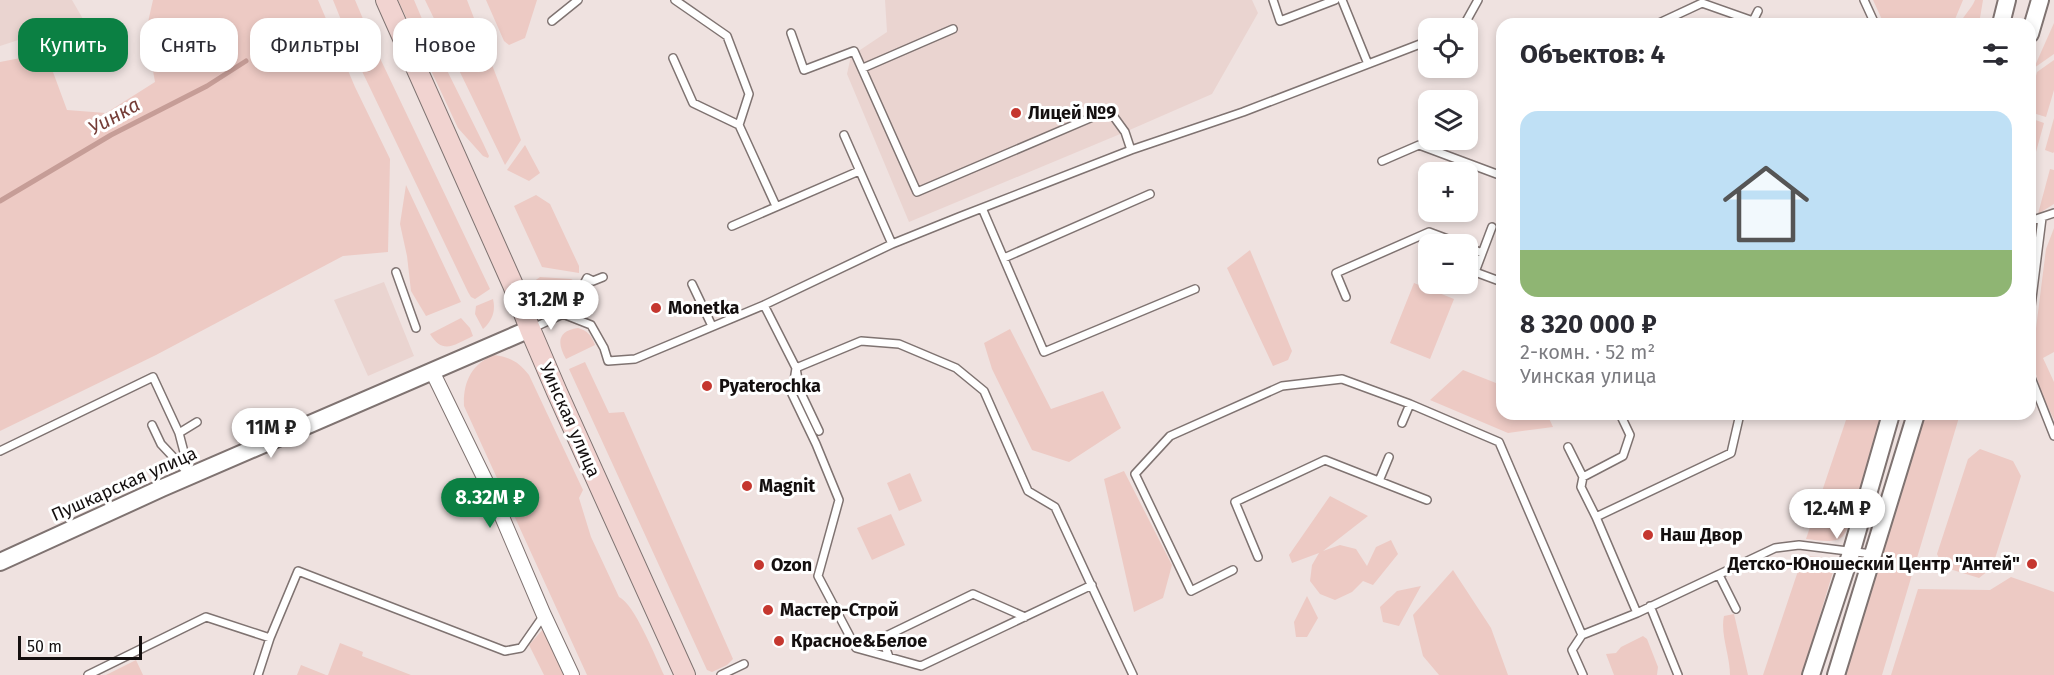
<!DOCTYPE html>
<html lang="ru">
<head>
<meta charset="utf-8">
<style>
  :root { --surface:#fff; --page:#f7f7f7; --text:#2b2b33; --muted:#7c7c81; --accent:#0b8043 }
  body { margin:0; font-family:"Fira Sans",sans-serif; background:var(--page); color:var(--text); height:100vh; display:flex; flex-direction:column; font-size:22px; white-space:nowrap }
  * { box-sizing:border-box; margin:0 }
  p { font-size:20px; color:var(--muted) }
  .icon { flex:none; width:33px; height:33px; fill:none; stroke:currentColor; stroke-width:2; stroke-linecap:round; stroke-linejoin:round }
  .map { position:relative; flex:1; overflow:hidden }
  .panel { position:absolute; left:1496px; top:18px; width:540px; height:402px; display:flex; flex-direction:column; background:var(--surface); border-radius:18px; box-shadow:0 3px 9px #0003 }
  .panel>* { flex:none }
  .hud { position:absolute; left:18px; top:18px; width:570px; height:54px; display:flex; gap:12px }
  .controls { position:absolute; left:1418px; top:18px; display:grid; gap:12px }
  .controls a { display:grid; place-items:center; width:60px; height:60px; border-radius:12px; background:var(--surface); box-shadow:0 3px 9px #0003; font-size:30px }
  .scale { position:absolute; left:18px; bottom:15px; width:124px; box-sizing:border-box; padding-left:6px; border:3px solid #140f0f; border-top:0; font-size:16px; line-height:21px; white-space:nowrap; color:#140f0f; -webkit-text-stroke:4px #fff; paint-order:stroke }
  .price { position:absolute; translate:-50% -51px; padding:0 14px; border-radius:21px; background:#fff; color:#222; font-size:20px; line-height:39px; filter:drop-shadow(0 2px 3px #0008) }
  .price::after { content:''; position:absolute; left:50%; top:36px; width:18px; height:14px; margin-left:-9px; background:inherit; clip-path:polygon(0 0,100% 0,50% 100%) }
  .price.selected { background:var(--accent); color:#fff }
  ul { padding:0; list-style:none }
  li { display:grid; align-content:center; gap:12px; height:318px; padding:0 24px }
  li span { display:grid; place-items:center; height:186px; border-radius:18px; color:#555 }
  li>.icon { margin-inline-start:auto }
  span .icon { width:108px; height:108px; fill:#fffc; stroke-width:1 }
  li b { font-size:26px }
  h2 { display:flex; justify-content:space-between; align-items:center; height:72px; padding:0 24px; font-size:26px }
  .pill { padding:0 21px; border-radius:18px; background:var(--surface); box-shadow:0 3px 9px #0003; font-size:21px; line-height:54px }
  .pill.selected { background:var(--accent); color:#fff }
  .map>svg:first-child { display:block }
</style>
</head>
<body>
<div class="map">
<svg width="2054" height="675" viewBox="0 0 2054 675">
  <rect width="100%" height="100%" fill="#efe2e0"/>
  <path fill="#ead4d0" d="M 0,0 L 72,0 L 83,19 L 0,46 Z
    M 885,0 L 1252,0 L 1258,13 L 1212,94 L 1125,132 L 909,222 L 847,74 L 851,56 L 887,32 Z
    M 384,282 L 414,356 L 368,376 L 334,300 Z"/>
  <path fill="#edcac4" d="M 153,0 L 318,0 L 355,87 L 390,159 L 388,252 L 343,256 L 156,355 L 0,431 L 0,62 L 46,53 L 67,110 L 106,113 L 155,82 L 146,31 Z
    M 333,0 L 355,0 L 377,52 L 490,289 L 475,299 L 471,297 L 468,292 L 360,67 Z
    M 398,0 L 414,0 L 425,26 L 483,143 L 489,156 L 488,158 L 483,156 L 458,128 Z
    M 425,0 L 467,0 L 521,140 L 505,165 Z
    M 486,0 L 537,0 L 525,38 L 509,45 L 504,41 Z
    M 1873,0 L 1963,0 L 1953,24 L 1884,24 Z
    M 1975,0 L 1983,0 L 1979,24 L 1960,24 C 1964,14 1971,10 1975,0 Z
    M 2054,23 L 2054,54 L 2034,68 Z
    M 2054,60 L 2054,90 L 2046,117 L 2030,112 L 2030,98 L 2037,72 Z
    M 2030,118 L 2044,123 L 2036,152 L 2030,161 Z
    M 2054,118 L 2054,152 L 2053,153 L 2045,150 Z
    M 525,145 L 540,173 L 529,181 L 507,170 Z
    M 2050,169 L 2054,170 L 2054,204 L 2038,214 Z
    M 406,185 L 461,302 L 426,316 L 411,291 L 407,256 L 400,224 Z
    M 536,195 L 550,204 L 579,266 L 579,273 L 542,267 L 514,206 Z
    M 2054,228 L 2054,352 L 2043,358 L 2054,382 L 2054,420 L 2041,392 L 2032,360 L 2046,249 Z
    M 1250,250 L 1292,351 L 1288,360 L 1273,366 L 1227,268 Z
    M 540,277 L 571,279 L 580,284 L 578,287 L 555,302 C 547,297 535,293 533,282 Z
    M 1414,283 L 1454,299 L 1430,359 L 1390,343 Z
    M 493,299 C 496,311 492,321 483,329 L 475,314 L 476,306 Z
    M 461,318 L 470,328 L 473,336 C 454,345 443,355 430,334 Z
    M 578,328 C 588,331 591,335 595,345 L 566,359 C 557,343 557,331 578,328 Z
    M 1010,329 L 1051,409 L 1103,391 L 1121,428 L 1069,462 L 1032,450 L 992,369 L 984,343 Z
    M 494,355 C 510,357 519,362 529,375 L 583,490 L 579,498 L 591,537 L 619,597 C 634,603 656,658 664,675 L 587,675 L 464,406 C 463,383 471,364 494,355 Z
    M 585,362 L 609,413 L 624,412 L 733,659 L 727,665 L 712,672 L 707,670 L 569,369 Z
    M 1463,370 L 1501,385 L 1502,414 L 1547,414 L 1553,427 L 1508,433 L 1430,400 Z
    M 1848,414 L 1884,414 C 1879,433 1853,528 1842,537 C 1834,544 1817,540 1806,539 Z
    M 1924,414 L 1960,414 L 1882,675 L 1844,675 Z
    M 1980,449 L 2013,461 L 2021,476 L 1992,568 L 1979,578 L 1943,567 L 1937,554 L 1968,459 Z
    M 1124,471 L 1172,565 L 1163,598 L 1134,612 L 1104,479 Z
    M 910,473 L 922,501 L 899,511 L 887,483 Z
    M 1330,496 L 1368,516 L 1323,551 L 1340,545 L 1356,549 L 1367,566 L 1376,547 L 1391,540 L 1398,554 L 1373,585 L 1363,581 L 1352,592 L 1335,600 L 1320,594 L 1310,581 L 1312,565 L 1319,553 L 1292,563 L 1289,555 Z
    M 891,514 L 905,545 L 872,560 L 857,528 Z
    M 1803,556 L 1820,557 L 1835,565 L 1802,675 L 1763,675 Z
    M 1453,570 L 1491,628 L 1508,675 L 1439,675 L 1423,656 L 1413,615 Z
    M 2011,577 L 2054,592 L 2054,675 L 1891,675 L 1918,589 L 1990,590 Z
    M 1421,586 L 1399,626 L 1383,622 L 1380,607 L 1397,591 Z
    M 1307,596 L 1318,618 L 1307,637 L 1296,637 L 1294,622 Z
    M 1734,614 L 1748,675 L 1730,675 C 1730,656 1720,633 1724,616 Z
    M 545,627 L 567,675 L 544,675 L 529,645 Z
    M 1643,636 L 1647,639 L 1658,667 L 1657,675 L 1614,675 L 1606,654 L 1616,653 L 1621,647 Z
    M 340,643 L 363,652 L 362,656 L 411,675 L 328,675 Z
    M 136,660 L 143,675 L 106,675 Z
    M 301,665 L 326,675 L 297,675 Z"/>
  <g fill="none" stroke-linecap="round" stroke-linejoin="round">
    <path stroke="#c69d97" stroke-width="5" d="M 0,201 L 111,135 L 207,86 L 246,61"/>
    <g stroke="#7f7371" stroke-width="10">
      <path id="service" d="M 675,0 L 727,36 L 749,94 L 739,125 L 776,206
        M 1273,0 L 1280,21 L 1335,0
        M 1342,0 L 1368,64
        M 1864,0 L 1875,24
        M 552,21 L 578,0
        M 1657,24 L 1702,3 L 1753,21 L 1758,11
        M 1460,28 L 1463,27 L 1478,0
        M 791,33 L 804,70 L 854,51 L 917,192 L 1109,110 L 1125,132 L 1131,150
        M 673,58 L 693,103 L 739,125
        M 863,68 L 953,29
        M 844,135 L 892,244
        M 1382,161 L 1419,145 L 1502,176
        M 982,208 L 1044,352 L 1195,289
        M 2030,221 L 2054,213
        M 732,226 L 859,171
        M 1467,247 L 1482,253
        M 1004,258 L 1150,194
        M 1467,269 L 1502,282
        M 396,272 L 416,328
        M 1475,272 L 1492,227
        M 692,284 L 712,326
        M 1346,297 L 1336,273 L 1429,232 L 1461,244
        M 764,305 L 796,368 L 800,391 L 819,431
        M 563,314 L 573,305 L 587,278 L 593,281 L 603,277
        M 2030,314 L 2042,218
        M 531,329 L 563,314 L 591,325 L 604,348 L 608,361 L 635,359 L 764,305 L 892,244 L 959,217 L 1131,150 L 1243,112 L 1428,41
        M 796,368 L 792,394 L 816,444 L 839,500 L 818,576 L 856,648 L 921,666 L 1092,585
        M 796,368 L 861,341 L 899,344 L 956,368 L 984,391 L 1028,491 L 1055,507 L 1133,675
        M 2030,375 L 2054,436
        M 1402,423 L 1410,404
        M 179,433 L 197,422
        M 1568,447 L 1583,477 L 1581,487 L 1596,517 L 1637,613
        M 0,451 L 153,377 L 179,433 L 190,475 L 161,444 L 152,425
        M 1583,477 L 1623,456 L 1630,435 L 1620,414
        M 1379,481 L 1389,457
        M 1596,517 L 1731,453 L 1740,414
        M 1258,557 L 1235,502 L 1325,460 L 1427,500
        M 1233,570 L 1191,591 L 1135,474 L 1170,436 L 1282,386 L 1342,379 L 1410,404 L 1499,442 L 1582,635 L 1572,650 L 1583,675
        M 1719,575 L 1736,609
        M 1650,606 L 1678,675
        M 1582,635 L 1637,613 L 1775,548 L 1799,545 L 1872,554
        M 889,657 L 882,638 L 973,594 L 1025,617
        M 88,675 L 206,617 L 270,638
        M 258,675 L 270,638 L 298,571 L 505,651 L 521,648 L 544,615
        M 721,675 L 744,664"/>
    </g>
    <g stroke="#7f7371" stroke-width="16">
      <path id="minor" d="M 432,371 L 494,498 L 543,613 L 572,675"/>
    </g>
    <g stroke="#7f7371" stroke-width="20">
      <path id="tertiary" d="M 2001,24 L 2007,0
        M 2030,34 L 2040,0
        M 0,562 L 162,488 L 530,329
        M 1811,675 L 1852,550 L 1891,414
        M 1836,675 L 1916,414"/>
    </g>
    <g stroke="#7f7371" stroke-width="22">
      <path id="secondary" d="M 386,0 L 513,285 L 530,329 L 557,392 L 685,675"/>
    </g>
    <use href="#service" stroke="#fff" stroke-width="7"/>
    <use href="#minor" stroke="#fff" stroke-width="14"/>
    <use href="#tertiary" stroke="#fff" stroke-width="16"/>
    <use href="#secondary" stroke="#f1d3d0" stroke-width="20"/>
  </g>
  <g fill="#c5372f" stroke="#fff" stroke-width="2">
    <circle cx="1016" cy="113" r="6"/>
    <circle cx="656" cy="308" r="6"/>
    <circle cx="707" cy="386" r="6"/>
    <circle cx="747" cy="486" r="6"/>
    <circle cx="1648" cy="535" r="6"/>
    <circle cx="2032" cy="564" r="6"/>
    <circle cx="759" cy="565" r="6"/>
    <circle cx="768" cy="610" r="6"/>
    <circle cx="779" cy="641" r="6"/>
  </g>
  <g text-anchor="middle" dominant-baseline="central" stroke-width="6" stroke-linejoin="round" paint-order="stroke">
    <g font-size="18" font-weight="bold" fill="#140f0f" stroke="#fff" text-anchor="start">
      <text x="1028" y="113">Лицей №9</text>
      <text x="668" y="308">Monetka</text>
      <text x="719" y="386">Pyaterochka</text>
      <text x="759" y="486">Magnit</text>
      <text x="1660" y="535">Наш Двор</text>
      <text x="2020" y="564" text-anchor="end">Детско-Юношеский Центр "Антей"</text>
      <text x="771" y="565">Ozon</text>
      <text x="780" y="610">Мастер-Строй</text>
      <text x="791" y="641">Красное&amp;Белое</text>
    </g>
    <g font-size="18" fill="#140f0f" stroke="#fff">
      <text transform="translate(570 420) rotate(66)">Уинская улица</text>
      <text transform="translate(124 484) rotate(-24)">Пушкарская улица</text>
    </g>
    <g font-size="20" font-style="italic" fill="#753d37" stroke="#fff">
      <text transform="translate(114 116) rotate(-29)">Уинка</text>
    </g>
  </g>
</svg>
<div class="controls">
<a><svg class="icon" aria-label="locate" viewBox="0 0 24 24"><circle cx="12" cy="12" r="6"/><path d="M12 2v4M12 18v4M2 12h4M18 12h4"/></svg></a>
<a><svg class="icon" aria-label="layers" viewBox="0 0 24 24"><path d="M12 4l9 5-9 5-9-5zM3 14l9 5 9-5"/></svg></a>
<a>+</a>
<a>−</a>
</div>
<div class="scale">50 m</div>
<b class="price" style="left:551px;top:331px">31.2M ₽</b>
<b class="price" style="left:271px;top:459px">11M ₽</b>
<b class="price selected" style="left:490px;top:529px">8.32M ₽</b>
<b class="price" style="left:1837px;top:540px">12.4M ₽</b>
<div class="hud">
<a class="pill selected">Купить</a>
<a class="pill">Снять</a>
<a class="pill">Фильтры</a>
<a class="pill">Новое</a>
</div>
<section class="panel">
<h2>Объектов: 4<svg class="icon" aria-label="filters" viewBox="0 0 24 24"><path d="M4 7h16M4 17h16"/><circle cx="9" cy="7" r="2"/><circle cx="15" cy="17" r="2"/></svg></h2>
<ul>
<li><span style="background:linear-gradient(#bfe0f5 75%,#8fb573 0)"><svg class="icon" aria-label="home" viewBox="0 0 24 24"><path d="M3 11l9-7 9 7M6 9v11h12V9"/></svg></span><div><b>8 320 000 ₽</b><p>2-комн. · 52 m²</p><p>Уинская улица</p></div></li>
</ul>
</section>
</div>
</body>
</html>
